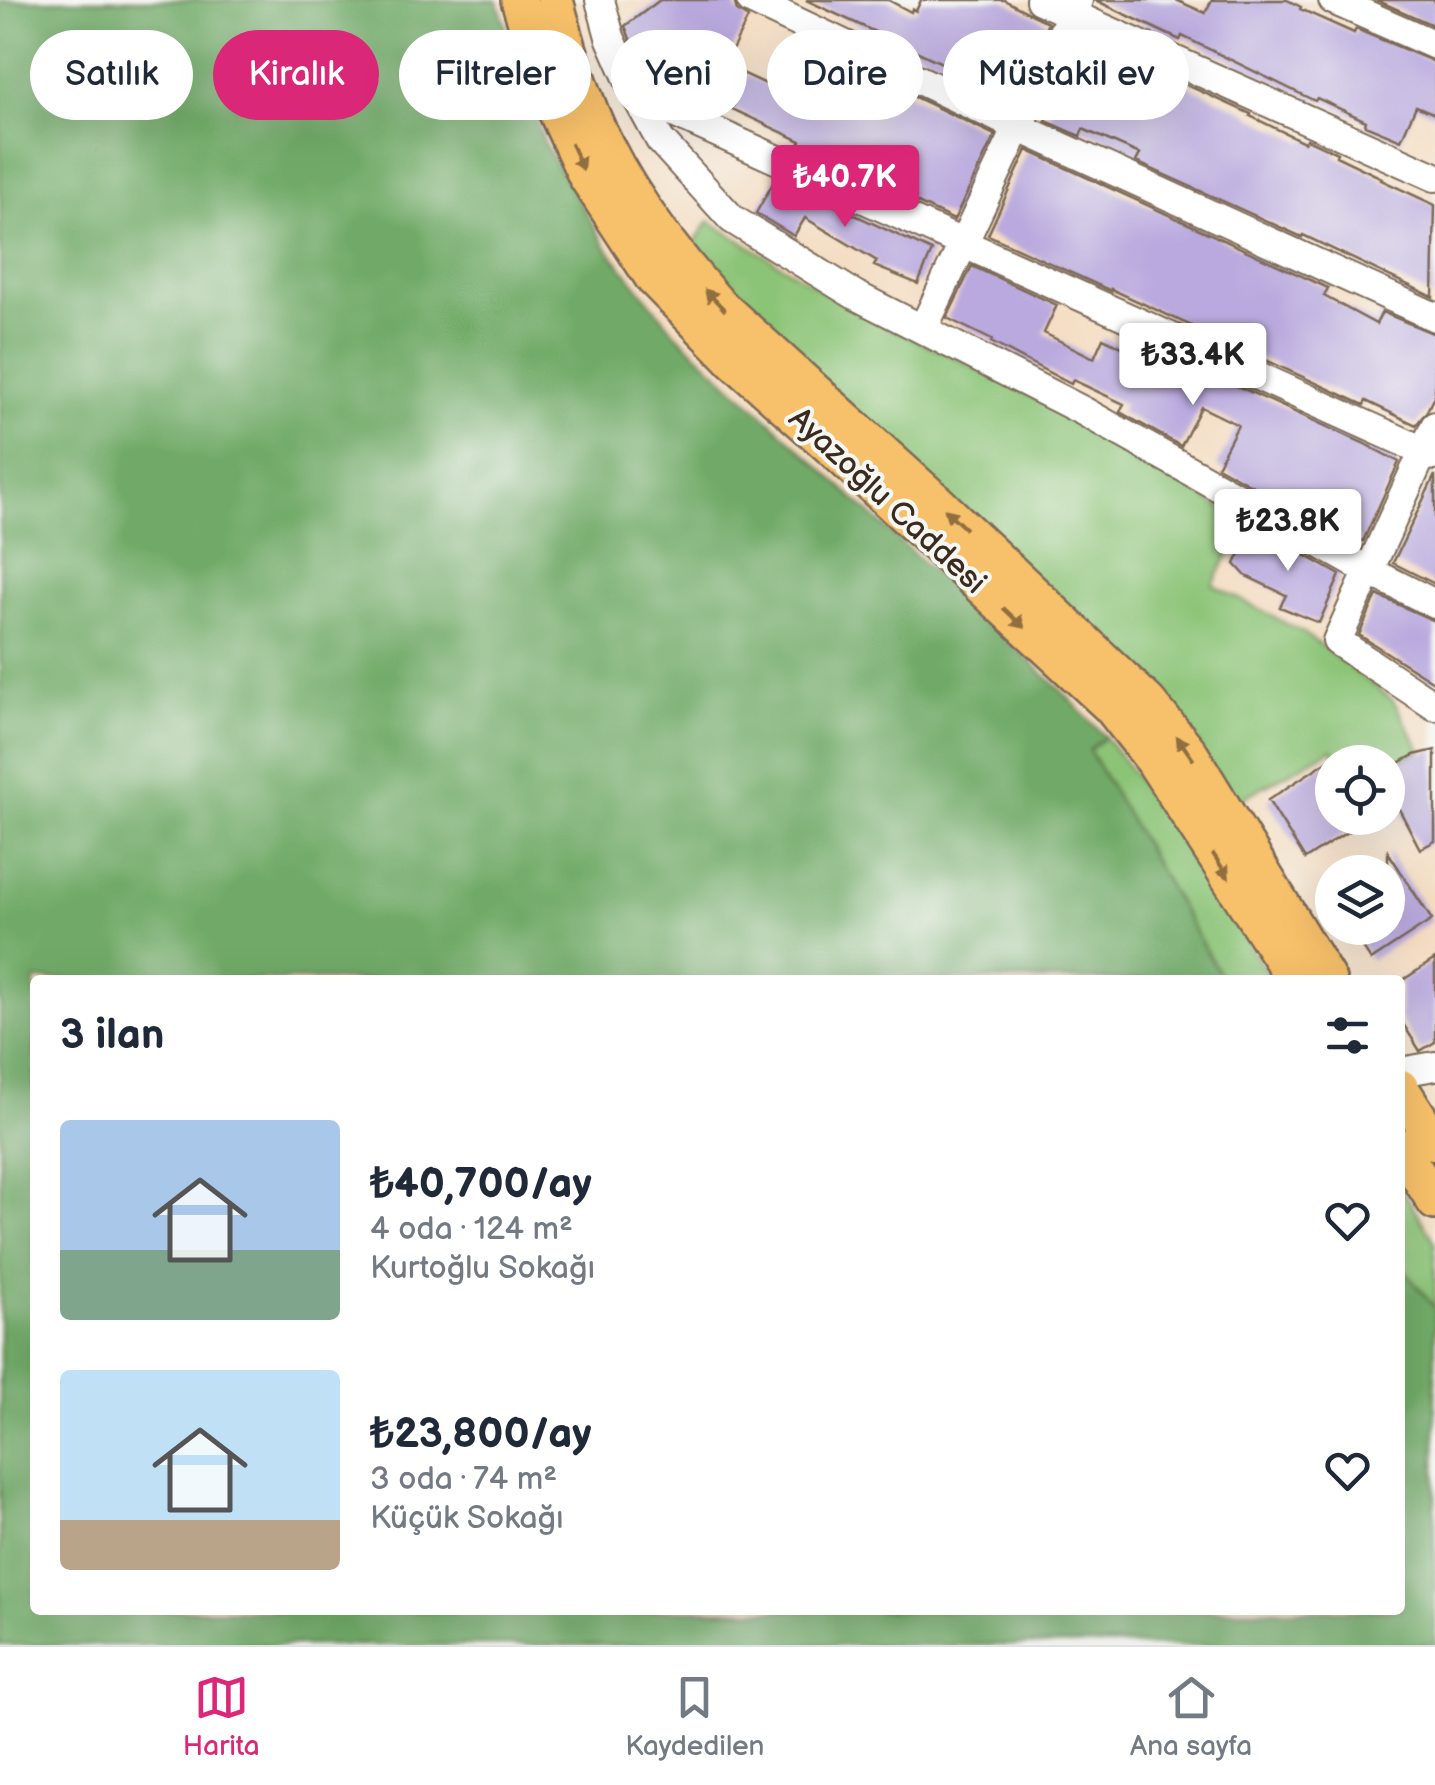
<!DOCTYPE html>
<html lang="tr">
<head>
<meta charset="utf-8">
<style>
  :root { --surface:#fff; --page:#f2f2f3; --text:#1f2937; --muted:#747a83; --line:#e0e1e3; --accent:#db2777 }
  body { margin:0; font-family:"Balsamiq Sans",sans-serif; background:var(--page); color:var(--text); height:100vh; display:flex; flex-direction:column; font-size:38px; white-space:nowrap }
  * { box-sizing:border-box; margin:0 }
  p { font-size:32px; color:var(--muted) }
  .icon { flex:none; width:55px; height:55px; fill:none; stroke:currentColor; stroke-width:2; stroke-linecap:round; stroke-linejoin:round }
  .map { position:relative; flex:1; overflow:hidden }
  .side { position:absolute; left:30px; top:975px; width:1375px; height:640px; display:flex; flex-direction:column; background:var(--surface); border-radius:10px; box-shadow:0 10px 40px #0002 }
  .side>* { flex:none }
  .top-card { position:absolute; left:30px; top:30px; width:1375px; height:90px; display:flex; gap:20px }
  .tools { position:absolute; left:1315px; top:745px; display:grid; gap:20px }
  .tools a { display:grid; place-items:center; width:90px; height:90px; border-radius:50%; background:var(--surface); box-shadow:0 10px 40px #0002; font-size:50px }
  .price { position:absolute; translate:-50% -85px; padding:0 22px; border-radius:10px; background:#fff; color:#222; font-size:32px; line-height:65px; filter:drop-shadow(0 2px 5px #0008) }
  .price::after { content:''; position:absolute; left:50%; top:60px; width:30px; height:22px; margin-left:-15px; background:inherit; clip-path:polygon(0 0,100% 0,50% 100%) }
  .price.on { background:var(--accent); color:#fff }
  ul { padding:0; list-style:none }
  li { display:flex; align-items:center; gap:30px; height:250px; padding:0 30px }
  li span { display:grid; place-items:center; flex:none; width:280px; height:200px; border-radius:10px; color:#555 }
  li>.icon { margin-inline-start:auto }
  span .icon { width:120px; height:120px; fill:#fffc; stroke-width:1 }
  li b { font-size:42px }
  h2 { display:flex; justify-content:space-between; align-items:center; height:120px; padding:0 30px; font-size:42px }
  .chip { padding:0 35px; border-radius:45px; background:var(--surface); box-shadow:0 10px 40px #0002; font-size:35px; line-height:90px }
  .chip.on { background:var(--accent); color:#fff }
  .tab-bar { display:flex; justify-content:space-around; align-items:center; height:140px; border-top:2px solid var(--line); background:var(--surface); font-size:28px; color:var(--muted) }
  .tab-bar a { display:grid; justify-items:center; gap:5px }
  .tab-bar .on { color:var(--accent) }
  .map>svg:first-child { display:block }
</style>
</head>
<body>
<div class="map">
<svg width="1435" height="1645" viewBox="0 0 1435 1645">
  <rect width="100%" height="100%" fill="#f6f6f2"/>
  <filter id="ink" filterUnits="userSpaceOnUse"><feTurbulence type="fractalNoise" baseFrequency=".01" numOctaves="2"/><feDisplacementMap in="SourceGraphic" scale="20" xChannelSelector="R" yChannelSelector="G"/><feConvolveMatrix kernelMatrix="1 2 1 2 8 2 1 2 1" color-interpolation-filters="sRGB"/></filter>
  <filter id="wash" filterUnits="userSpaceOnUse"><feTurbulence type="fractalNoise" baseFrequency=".0048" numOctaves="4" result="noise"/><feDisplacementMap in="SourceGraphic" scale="40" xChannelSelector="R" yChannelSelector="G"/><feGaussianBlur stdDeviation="2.25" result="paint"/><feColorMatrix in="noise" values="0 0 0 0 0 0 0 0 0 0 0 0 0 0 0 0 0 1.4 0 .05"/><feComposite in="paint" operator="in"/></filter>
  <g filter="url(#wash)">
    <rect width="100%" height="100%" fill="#f4ddc2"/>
    <path fill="#8cc477" stroke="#64774a" stroke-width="2.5" d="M 709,221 L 866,317 L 967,363 L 1043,402 L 1245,522 L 1213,585 L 1304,633 L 1393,700 L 1421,750 L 1388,767 L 1388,762 L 1340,762 L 1332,749 L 1235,802 L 746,316 L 691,248 Z
      M 1105,737 C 1166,814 1219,896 1271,980 L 1223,980 L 1089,750 Z
      M 1400,1186 L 1435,1242 L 1435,1309 L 1400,1265 Z"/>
    <path fill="#71aa68" stroke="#566a43" stroke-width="2.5" d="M 0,0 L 497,0 L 545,145 L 609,251 L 676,334 L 1060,689 L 1105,737 L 1089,750 L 1223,980 L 35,980 L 35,1610 L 1400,1610 L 1400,1265 L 1435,1308 L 1435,1645 L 0,1645 Z"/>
    <g id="blocks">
      <path fill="#b9a9de" d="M 660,0 L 734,0 L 737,11 L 748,18 L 728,58 L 731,60 L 727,66 L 777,89 L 799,42 L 995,135 L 954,220 L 798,147 L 801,141 L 732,109 L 734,105 L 663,57 L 648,69 L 636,54 L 625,26 Z
        M 806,0 L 888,0 L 911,12 L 912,9 L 916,11 L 921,0 L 1004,0 L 1048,23 L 1010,104 L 979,89 L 983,82 Z
        M 1095,0 L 1176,0 L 1205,13 L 1212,0 L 1287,0 L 1301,7 L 1300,9 L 1354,33 L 1356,29 L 1435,62 L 1435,114 L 1416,106 L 1401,140 L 1365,125 L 1366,121 L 1317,98 L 1315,101 L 1182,36 L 1180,40 Z
        M 1376,0 L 1435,0 L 1435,26 Z
        M 1083,38 L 1251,114 L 1250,116 L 1304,142 L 1307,139 L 1337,153 L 1336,156 L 1382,178 L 1381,180 L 1435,205 L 1433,297 L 1303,235 L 1302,237 L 1136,162 L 1140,154 L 1083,129 L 1080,136 L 1046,121 Z
        M 1027,150 L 1328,288 L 1324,296 L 1376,324 L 1382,312 L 1435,334 L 1435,394 L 1427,411 L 1416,425 L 1366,401 L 1364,405 L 1111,289 L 1111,291 L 988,235 Z
        M 776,178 L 932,251 L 918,284 L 874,266 L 877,261 L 805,218 L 794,236 L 756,213 Z
        M 972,266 L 1057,305 L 1044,333 L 1094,358 L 1103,338 L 1156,363 L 1162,352 L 1363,443 L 1399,462 L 1363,541 L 1356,538 L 1354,542 L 1334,531 L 1338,523 L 1288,498 L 1285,504 L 1217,466 L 1238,425 L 1201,407 L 1181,446 L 1120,412 L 1124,404 L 1073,380 L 1071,384 L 991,342 L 992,340 L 947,318 Z
        M 1435,475 L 1435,584 L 1393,563 Z
        M 1253,526 L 1340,575 L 1319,623 L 1280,607 L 1286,595 L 1246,576 L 1235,564 Z
        M 1377,595 L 1435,621 L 1435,683 L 1359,635 Z
        M 1435,750 L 1435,841 L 1420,849 L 1388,788 L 1388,769 L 1414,755 Z
        M 1332,758 L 1332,818 L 1369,818 L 1305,859 L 1268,800 Z
        M 1388,852 L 1432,920 L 1371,960 L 1350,928 L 1388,928 Z
        M 1435,959 L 1435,1042 L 1420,1051 L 1400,1019 L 1400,982 Z"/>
    </g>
  </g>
  <g filter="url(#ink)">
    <use href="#blocks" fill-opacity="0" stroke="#7c6957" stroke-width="2.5"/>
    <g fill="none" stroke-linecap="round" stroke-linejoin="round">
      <g stroke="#7c6957" stroke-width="32">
        <path id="minor" d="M 600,0 L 610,37 L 636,96 L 660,140 L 732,219 L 855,295 L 1083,411 L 1369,571 L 1435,604
          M 751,0 L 1018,127 L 1435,317
          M 1040,0 L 1435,177
          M 1333,0 L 1435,45
          M 636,96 L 1435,456
          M 923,329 L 1078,0
          M 1435,426 L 1337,641 L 1435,706
          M 1400,1072 L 1435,1066"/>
      </g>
      <g stroke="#7c6957" stroke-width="40">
        <path id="major" d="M 519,0 L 550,98 L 586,176 L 653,278 L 735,362 L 834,450 L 1111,707 L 1153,760 L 1295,980
          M 555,0 C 568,49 583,101 606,146 C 635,204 676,256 718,304 L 935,500 L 1148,702 L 1188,750 L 1328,980
          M 1400,1087 L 1435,1142
          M 1400,1146 L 1435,1202"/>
      </g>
      <use href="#minor" stroke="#fff" stroke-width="28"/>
      <use href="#major" stroke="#f7c06b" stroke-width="35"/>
    </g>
    <defs><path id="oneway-solid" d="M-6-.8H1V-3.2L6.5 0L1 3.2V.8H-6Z" transform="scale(2.5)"/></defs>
    <g fill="#906e41">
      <use href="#oneway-solid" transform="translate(577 157) rotate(65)"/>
      <use href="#oneway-solid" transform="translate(715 300) rotate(-134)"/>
      <use href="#oneway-solid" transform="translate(955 519) rotate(-137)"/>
      <use href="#oneway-solid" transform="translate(1014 618) rotate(43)"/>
      <use href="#oneway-solid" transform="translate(1185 748) rotate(-125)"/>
      <use href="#oneway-solid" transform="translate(1221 866) rotate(57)"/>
    </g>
  </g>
  <g text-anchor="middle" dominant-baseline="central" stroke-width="8" stroke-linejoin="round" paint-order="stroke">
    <g font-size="32" fill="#3b2a1e" stroke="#f6f6f2">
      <text transform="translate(887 501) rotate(43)">Ayazoğlu Caddesi</text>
    </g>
  </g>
</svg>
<div class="tools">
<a><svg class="icon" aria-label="locate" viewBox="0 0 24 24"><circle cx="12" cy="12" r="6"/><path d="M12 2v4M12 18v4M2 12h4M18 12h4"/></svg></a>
<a><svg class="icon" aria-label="layers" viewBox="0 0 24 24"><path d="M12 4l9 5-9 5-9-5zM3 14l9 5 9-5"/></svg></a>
</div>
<b class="price on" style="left:845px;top:230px">₺40.7K</b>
<b class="price" style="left:1193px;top:408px">₺33.4K</b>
<b class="price" style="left:1288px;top:574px">₺23.8K</b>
<div class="top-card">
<a class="chip">Satılık</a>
<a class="chip on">Kiralık</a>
<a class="chip">Filtreler</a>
<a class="chip">Yeni</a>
<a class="chip">Daire</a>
<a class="chip">Müstakil ev</a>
</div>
<section class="side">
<h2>3 ilan<svg class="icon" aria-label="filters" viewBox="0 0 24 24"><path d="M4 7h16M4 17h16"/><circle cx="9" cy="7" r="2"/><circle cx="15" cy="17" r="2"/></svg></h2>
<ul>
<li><span style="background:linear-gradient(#a9c7e8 65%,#7fa58c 0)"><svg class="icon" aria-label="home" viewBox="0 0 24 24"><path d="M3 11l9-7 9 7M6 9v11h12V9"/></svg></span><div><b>₺40,700/ay</b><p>4 oda · 124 m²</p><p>Kurtoğlu Sokağı</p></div><svg class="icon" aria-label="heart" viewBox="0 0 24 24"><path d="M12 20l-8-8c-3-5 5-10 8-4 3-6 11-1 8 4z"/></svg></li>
<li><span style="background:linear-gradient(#bfe0f5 75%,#b9a48a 0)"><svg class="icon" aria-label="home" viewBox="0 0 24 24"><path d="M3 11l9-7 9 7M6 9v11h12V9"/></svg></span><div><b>₺23,800/ay</b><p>3 oda · 74 m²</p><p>Küçük Sokağı</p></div><svg class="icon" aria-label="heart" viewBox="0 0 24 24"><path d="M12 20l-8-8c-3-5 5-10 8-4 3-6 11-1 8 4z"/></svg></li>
</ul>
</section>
</div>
<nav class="tab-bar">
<a class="on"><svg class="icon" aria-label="map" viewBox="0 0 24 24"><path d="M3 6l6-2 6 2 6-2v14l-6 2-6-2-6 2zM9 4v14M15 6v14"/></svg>Harita</a>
<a><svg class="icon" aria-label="saved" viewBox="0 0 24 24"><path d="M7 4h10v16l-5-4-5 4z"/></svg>Kaydedilen</a>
<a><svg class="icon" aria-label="home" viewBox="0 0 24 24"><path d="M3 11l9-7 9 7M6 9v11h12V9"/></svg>Ana sayfa</a>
</nav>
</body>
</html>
